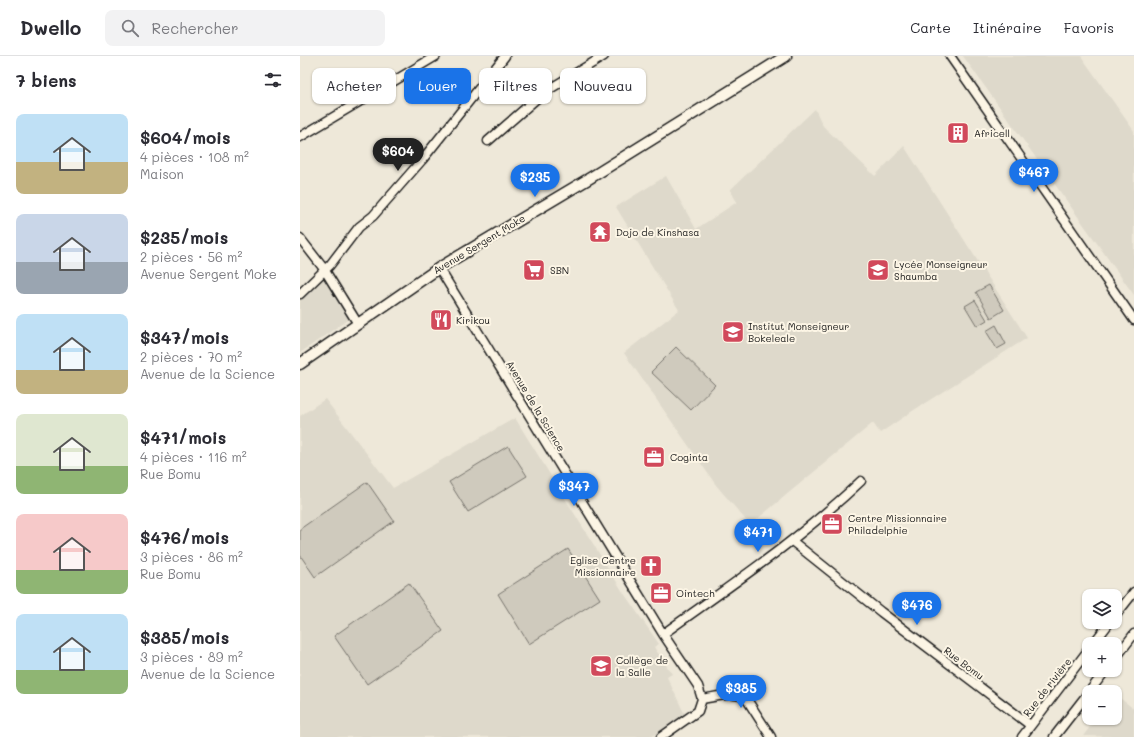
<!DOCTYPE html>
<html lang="fr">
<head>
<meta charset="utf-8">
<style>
  :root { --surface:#fff; --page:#f2f2f3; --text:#2b2b33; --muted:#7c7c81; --line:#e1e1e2; --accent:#1a73e8 }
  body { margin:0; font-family:Mali,sans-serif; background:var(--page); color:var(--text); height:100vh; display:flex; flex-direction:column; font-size:15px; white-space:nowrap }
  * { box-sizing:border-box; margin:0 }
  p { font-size:13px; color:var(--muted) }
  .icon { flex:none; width:22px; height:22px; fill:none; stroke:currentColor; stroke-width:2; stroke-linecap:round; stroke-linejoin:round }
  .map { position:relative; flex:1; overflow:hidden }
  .panel { display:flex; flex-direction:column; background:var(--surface); width:300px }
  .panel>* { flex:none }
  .banner { position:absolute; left:12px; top:12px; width:380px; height:36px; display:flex; gap:8px }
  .tools { position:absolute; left:782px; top:533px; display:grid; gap:8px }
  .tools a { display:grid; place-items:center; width:40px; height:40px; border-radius:8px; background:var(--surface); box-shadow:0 1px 3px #0004; font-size:20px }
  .price { position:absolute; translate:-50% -34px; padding:0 9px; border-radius:14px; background:var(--accent); color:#fff; font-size:13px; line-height:26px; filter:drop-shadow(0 1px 2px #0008) }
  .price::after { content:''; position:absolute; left:50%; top:24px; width:12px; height:9px; margin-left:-6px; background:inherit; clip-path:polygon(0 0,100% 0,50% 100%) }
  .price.current { background:#222; color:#fff }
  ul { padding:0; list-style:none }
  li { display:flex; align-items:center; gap:12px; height:100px; padding:0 16px }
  li span { display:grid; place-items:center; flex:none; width:112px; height:80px; border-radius:8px; color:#555 }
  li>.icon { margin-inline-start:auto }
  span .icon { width:48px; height:48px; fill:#fffc; stroke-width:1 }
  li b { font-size:17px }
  h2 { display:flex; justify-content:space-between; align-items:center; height:48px; padding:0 16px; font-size:17px }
  .pill { padding:0 14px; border-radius:8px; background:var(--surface); box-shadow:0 1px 3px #0004; font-size:14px; line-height:36px }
  .pill.current { background:var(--accent); color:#fff }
  header { display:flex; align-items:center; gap:24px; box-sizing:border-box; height:56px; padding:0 20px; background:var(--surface); border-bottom:1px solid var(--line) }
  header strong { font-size:19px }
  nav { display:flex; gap:22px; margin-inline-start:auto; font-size:14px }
  .search { width:280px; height:36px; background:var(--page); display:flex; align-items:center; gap:10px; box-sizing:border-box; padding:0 14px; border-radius:8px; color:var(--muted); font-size:15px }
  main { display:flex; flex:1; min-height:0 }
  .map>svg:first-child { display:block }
</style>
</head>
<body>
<header>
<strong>Dwello</strong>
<div class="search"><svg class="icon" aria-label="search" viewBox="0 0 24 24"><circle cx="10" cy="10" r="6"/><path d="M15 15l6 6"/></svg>Rechercher</div>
<nav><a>Carte</a><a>Itinéraire</a><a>Favoris</a></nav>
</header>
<main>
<section class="panel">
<h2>7 biens<svg class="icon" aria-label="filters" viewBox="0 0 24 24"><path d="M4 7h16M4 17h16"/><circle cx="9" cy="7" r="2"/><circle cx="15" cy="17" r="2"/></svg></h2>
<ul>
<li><span style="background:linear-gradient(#bfe0f5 60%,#c2b280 0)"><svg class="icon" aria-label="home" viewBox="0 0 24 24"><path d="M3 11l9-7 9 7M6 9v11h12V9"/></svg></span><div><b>$604/mois</b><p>4 pièces · 108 m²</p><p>Maison</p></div></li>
<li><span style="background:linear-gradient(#c9d6e8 60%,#9aa5b1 0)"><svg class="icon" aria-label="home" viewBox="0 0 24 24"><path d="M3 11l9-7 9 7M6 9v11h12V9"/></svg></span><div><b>$235/mois</b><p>2 pièces · 56 m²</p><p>Avenue Sergent Moke</p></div></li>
<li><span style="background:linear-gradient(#bfe0f5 70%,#c2b280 0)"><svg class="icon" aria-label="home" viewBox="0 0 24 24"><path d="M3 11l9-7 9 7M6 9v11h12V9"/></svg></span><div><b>$347/mois</b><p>2 pièces · 70 m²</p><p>Avenue de la Science</p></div></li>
<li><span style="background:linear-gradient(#dfe7d0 65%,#8fb573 0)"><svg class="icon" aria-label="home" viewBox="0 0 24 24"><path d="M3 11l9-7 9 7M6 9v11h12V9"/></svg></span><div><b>$471/mois</b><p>4 pièces · 116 m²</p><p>Rue Bomu</p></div></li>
<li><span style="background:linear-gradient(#f6c9c9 70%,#8fb573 0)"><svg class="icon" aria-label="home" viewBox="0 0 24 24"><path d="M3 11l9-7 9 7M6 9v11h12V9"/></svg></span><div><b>$476/mois</b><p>3 pièces · 86 m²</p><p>Rue Bomu</p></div></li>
<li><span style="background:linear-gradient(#bfe0f5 70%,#8fb573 0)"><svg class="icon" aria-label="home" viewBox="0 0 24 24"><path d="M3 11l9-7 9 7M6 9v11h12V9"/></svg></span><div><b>$385/mois</b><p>3 pièces · 89 m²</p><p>Avenue de la Science</p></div></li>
</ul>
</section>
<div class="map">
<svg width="834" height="681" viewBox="0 0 834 681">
  <rect width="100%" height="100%" fill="#eee8d9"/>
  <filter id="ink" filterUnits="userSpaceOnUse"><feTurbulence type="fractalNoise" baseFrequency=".025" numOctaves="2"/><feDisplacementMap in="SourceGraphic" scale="8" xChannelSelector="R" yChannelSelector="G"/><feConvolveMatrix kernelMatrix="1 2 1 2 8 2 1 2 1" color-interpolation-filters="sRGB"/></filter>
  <g filter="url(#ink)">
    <path fill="#ded9cb" d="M 663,0 L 781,0 L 834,75 L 834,239 Z
      M 515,53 L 523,70 L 575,120 L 604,90 L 727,282 L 614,354 L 580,377 L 573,367 L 450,469 L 416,429 L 324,297 L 379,254 L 316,151 L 366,120 L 396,173 L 437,146 L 430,134 Z
      M 23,219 L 50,262 L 0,297 L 0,241 Z
      M 25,343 L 93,432 L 215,362 L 323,536 L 359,588 L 354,591 L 372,618 L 367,621 L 385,659 L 351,681 L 0,681 L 0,360 Z
      M 816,639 L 834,653 L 834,681 L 783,680 L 797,662 L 815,662 Z"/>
    <path fill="#cfcabd" stroke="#76736c" d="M 689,229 L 704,254 L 691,262 L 676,236 Z
      M 675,244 L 687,264 L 677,270 L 665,250 Z
      M 696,269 L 706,288 L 697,293 L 686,275 Z
      M 376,291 L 415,329 L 391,354 L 351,316 Z
      M 208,390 L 227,420 L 168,456 L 149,426 Z
      M 67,426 L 94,465 L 15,521 L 0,499 L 0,473 Z
      M 268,493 L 300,543 L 229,588 L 198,538 Z
      M 109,527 L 143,575 L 67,628 L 34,580 Z"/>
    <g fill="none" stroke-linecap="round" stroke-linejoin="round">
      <g stroke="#1c1c1c" stroke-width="11">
        <path id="minor" d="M 650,0 L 834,264
          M 0,81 L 136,0
          M 188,85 L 243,37 L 304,0
          M 0,182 L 24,213 L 58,268
          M 139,212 L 363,578 L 398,630 L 402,643 L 398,655 L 361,681
          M 0,238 L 30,209 L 59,171 L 73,160 L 122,104 L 205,0
          M 492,485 L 581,556 L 730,669
          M 815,560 L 834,536
          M 363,578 C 431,529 500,483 561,425
          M 793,588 L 810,566
          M 815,603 L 834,578
          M 789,636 L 806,614
          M 402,643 C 416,641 433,635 446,642 L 471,681
          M 722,681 L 789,593
          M 754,681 L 789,636"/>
      </g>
      <g stroke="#1c1c1c" stroke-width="13">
        <path id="major" d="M 0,308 L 139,212 L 290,122 L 486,0"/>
      </g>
      <use href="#minor" stroke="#fcf5e5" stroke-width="8"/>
      <use href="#major" stroke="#fcf5e5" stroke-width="10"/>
    </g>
  </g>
  <defs>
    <g id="building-square" transform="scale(1.15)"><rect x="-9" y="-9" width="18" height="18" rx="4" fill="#d1495b" stroke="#fcf5e5"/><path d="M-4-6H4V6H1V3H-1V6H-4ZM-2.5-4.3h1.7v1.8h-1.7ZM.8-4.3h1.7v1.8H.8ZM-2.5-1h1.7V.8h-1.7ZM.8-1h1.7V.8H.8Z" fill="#fff"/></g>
    <g id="temple-square" transform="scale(1.15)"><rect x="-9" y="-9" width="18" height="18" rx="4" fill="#d1495b" stroke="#fcf5e5"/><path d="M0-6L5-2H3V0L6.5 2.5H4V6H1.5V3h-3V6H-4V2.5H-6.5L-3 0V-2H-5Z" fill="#fff"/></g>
    <g id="supermarket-square" transform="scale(1.15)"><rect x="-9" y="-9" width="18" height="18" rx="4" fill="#d1495b" stroke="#fcf5e5"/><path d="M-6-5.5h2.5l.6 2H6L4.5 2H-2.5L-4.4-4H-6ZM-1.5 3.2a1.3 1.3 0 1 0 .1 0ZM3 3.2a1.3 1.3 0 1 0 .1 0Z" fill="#fff"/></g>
    <g id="school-square" transform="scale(1.15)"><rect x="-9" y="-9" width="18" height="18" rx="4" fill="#d1495b" stroke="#fcf5e5"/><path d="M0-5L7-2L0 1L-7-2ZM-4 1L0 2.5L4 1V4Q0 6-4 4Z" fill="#fff"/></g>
    <g id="restaurant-square" transform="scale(1.15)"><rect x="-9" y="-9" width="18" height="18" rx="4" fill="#d1495b" stroke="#fcf5e5"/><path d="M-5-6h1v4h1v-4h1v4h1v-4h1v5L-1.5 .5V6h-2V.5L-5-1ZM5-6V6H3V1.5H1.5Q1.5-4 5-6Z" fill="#fff"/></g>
    <g id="office-square" transform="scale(1.15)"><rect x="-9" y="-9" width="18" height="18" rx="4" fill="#d1495b" stroke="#fcf5e5"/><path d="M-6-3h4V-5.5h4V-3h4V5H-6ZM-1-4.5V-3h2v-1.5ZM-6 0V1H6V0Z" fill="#fff"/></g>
    <g id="church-square" transform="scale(1.15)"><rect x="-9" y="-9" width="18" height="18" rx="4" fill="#d1495b" stroke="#fcf5e5"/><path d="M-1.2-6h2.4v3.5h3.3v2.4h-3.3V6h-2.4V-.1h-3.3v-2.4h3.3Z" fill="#fff"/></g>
  </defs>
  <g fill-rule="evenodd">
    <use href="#building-square" x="658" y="77"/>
    <use href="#temple-square" x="300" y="176"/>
    <use href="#supermarket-square" x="234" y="214"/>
    <use href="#school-square" x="578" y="214"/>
    <use href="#restaurant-square" x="141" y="264"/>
    <use href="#school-square" x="433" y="276"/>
    <use href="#office-square" x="354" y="401"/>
    <use href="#office-square" x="532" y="468"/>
    <use href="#church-square" x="351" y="510"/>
    <use href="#office-square" x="361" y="537"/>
    <use href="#school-square" x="301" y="610"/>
  </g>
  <g text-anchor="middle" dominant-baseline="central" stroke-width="4" stroke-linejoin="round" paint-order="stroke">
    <g font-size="10" fill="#1c1c1c" stroke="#fcf5e5" text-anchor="start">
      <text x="674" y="77">Africell</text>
      <text x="316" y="176">Dojo de Kinshasa</text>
      <text x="594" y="208">Lycée Monseigneur<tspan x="594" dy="12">Shaumba</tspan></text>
      <text x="250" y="214">SBN</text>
      <text x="156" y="264">Kirikou</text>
      <text x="448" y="270">Institut Monseigneur<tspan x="448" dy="12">Bokeleale</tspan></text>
      <text x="370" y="401">Coginta</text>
      <text x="548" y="462">Centre Missionnaire<tspan x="548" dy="12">Philadelphie</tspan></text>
      <text x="336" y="504" text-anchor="end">Eglise Centre<tspan x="336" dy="12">Missionnaire</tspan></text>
      <text x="376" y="537">Ointech</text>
      <text x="316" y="604">Collège de<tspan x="316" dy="12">la Salle</tspan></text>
    </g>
    <g font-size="10" fill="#1c1c1c" stroke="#fcf5e5">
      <text transform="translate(179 188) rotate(-31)">Avenue Sergent Moke</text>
      <text transform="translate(236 350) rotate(59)">Avenue de la Science</text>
      <text transform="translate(664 607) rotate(37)">Rue Bomu</text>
      <text transform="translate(747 631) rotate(-52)">Rue de rivière</text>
    </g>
  </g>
</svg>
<div class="tools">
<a><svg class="icon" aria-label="layers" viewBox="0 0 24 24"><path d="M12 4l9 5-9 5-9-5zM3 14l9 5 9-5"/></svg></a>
<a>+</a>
<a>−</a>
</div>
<b class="price current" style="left:98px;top:116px">$604</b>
<b class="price" style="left:734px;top:137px">$467</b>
<b class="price" style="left:235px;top:142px">$235</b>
<b class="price" style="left:274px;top:451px">$347</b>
<b class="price" style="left:458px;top:497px">$471</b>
<b class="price" style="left:617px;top:570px">$476</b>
<b class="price" style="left:441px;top:653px">$385</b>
<div class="banner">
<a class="pill">Acheter</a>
<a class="pill current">Louer</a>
<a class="pill">Filtres</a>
<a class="pill">Nouveau</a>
</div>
</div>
</main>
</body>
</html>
